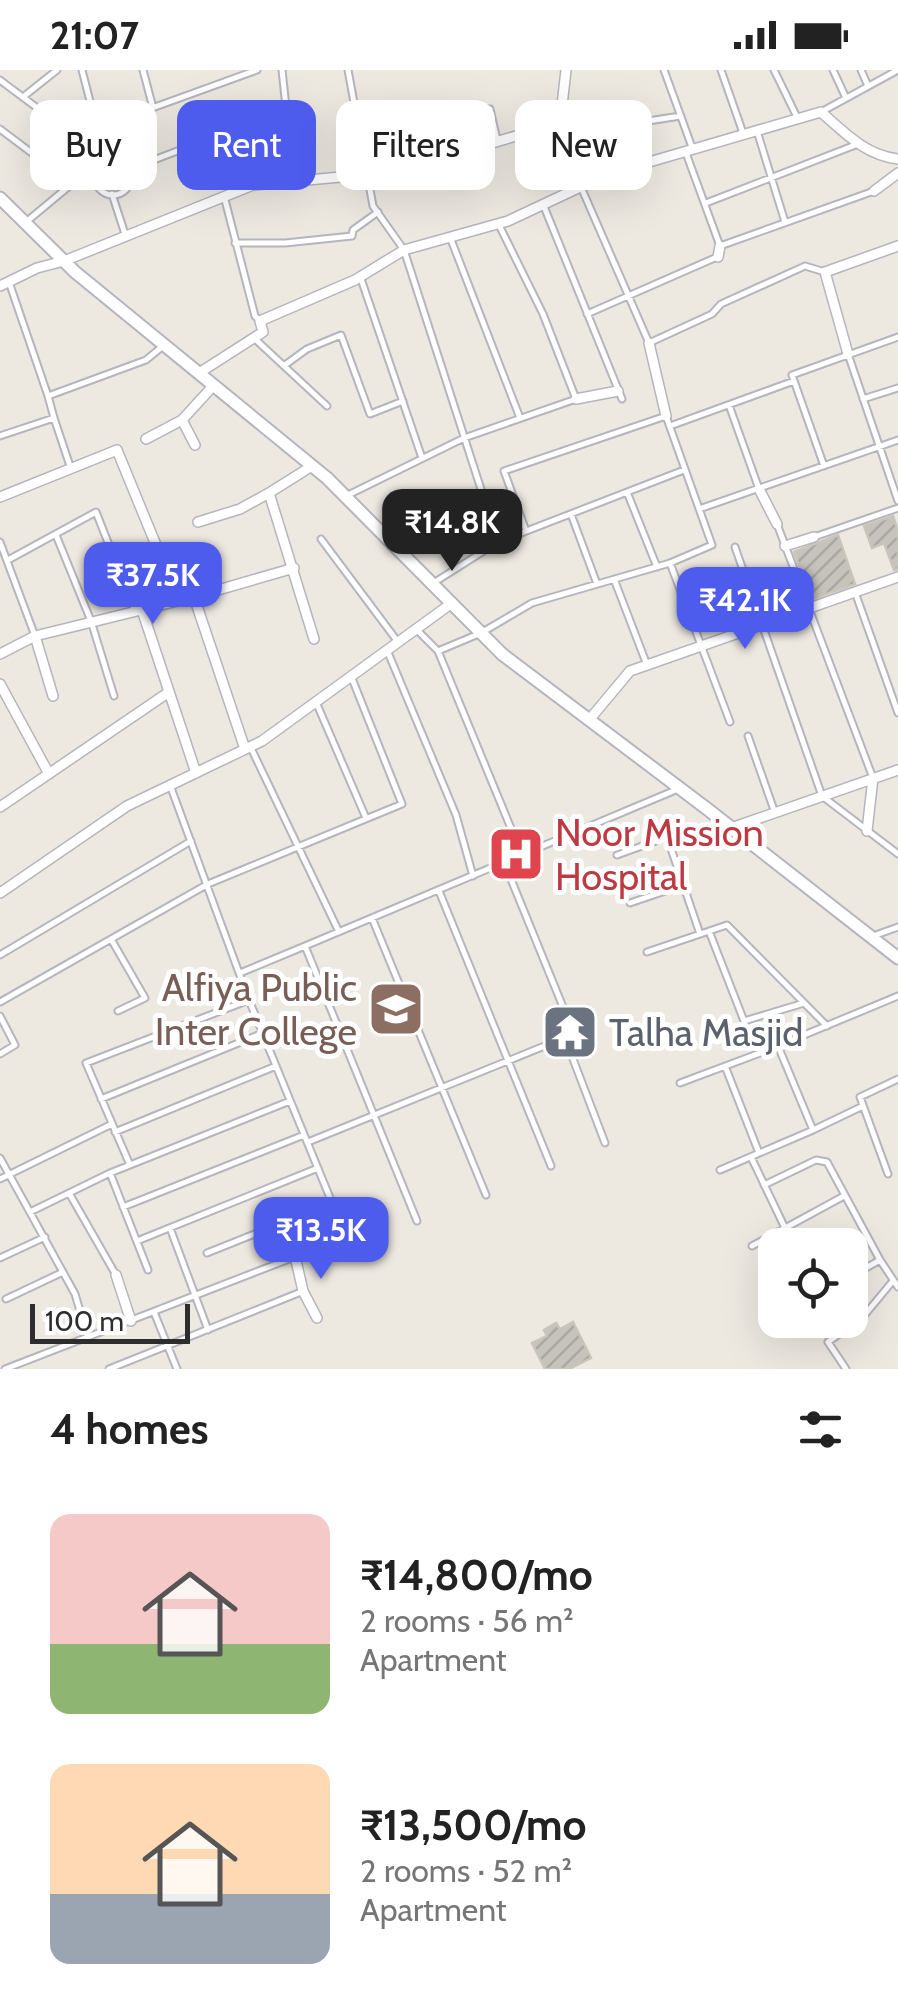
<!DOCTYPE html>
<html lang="en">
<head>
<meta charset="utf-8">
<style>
  :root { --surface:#fff; --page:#f6f6f6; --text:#222; --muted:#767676; --accent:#4e5ced }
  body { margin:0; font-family:Cabin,sans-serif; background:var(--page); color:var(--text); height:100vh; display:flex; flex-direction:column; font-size:38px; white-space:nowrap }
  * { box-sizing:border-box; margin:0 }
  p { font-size:32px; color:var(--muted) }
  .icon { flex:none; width:55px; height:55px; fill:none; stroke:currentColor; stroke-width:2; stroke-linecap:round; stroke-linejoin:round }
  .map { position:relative; height:1299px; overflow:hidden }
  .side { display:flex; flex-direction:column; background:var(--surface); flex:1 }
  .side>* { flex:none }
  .top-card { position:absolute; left:30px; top:30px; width:840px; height:90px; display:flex; gap:20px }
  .fabs { position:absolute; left:758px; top:1158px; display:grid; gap:20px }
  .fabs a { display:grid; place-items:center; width:110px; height:110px; border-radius:20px; background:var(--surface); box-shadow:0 10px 40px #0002; font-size:50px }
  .scale { position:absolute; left:30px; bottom:25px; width:160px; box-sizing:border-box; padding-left:10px; border:5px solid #2d2d2d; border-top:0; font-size:28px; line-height:35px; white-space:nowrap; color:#2d2d2d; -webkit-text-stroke:8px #fff; paint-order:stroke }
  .price { position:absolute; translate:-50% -85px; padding:0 22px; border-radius:20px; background:var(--accent); color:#fff; font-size:32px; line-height:65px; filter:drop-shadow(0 2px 5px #0008) }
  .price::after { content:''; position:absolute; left:50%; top:60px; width:30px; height:22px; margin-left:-15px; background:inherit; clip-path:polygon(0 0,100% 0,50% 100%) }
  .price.active { background:#222; color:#fff }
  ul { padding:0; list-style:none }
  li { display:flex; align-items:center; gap:30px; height:250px; padding:0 50px }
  li span { display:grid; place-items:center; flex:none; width:280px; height:200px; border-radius:20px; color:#555 }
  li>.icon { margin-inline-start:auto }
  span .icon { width:120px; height:120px; fill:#fffc; stroke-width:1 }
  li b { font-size:42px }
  h2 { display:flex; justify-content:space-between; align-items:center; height:120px; padding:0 50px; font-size:42px }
  .pill { padding:0 35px; border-radius:20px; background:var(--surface); box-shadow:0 10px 40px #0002; font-size:35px; line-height:90px }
  .pill.active { background:var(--accent); color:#fff }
  .status { display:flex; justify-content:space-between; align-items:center; height:70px; padding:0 50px; background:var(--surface); direction:ltr }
  .status svg { height:28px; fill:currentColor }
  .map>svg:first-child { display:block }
</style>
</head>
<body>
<div class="status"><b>21:07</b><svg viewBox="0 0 49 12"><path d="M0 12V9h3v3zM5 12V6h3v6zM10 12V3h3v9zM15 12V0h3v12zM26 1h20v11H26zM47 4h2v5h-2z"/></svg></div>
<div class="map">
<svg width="898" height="1299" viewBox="0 0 898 1299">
  <defs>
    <pattern id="building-hatch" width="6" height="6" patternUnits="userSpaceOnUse" patternTransform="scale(2.5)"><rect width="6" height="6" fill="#c6c3bc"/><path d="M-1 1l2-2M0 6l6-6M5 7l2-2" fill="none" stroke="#aaa8a2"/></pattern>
  </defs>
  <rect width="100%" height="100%" fill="#ede9e1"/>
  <path fill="url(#building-hatch)" stroke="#c9c5ba" stroke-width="2.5" d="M 893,446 L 898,461 L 898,499 L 894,500 L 884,473 L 872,478 L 864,456 Z
    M 838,465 L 855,514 L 812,529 L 794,482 Z
    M 573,1252 L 591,1288 L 569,1299 L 545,1299 L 532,1273 L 547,1266 L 544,1260 L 556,1253 L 560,1259 Z"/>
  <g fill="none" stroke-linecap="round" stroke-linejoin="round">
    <g stroke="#b4b5bf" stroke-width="9">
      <path id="service" d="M 82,0 L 105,90
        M 143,0 L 153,38
        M 282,0 L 294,111
        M 348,0 L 373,136 L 404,180 L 498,472
        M 664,0 L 693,80
        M 721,0 L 743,63
        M 774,0 L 797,47
        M 833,0 L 846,28
        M 861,0 L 868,16
        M 0,10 L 72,64 L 97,58 L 257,0
        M 23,27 L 57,0
        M 461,37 L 490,39 L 497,70
        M 821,42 L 898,0
        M 561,54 C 577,64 657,49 681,46
        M 0,59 L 73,114
        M 757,61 L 785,152
        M 686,83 L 720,176 L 874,121
        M95 107a18 18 0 1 1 36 0a18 18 0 1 1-36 0Z
        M 130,99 L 285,40
        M 581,117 L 649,273 L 712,244 L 721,234 L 805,196 L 825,202
        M 112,124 L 125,164
        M 224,126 L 255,246 L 260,251
        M 706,133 L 858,74
        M 543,134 L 622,329
        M 26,152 L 79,108 L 96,104
        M 450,167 L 520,348
        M 235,173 L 285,173 L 352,166 L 353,160 L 378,142
        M 360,206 L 422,388
        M 9,212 L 48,326
        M 587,244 L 717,187
        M 254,268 L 327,336
        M 848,284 L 898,431
        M 285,295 L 307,279 L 341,265 L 370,344 L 403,331
        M 863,329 L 898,318
        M 729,335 L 759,419
        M 54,348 L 71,399
        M 670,356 L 794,311
        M 0,366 L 54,348 L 48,326 L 146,290 L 163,276
        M 824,396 L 792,305 L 898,267
        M 627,422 L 657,497
        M 346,426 L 464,368 L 576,329 L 543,244 L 498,153
        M 699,439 L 898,370
        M 571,444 L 597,514
        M 777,454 L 873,708
        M 56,465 L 91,551 L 114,626
        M 814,467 L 898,438
        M 321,469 L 398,572
        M 0,472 L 35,566
        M 735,477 L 822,726 L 898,784
        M 8,490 L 96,442 L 135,541
        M 670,493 L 730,652
        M 614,509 L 647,595
        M 435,512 L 498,472 L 684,400
        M 855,522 L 898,643
        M 416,559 L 438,581
        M 387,580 L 456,745 L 473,806
        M 316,632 L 366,748
        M 748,666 L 775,743
        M 250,676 L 339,862
        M 522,785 L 438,581 L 481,563 L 532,533 L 670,493 L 712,475 L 666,346 L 504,401 L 526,461
        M 617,785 L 667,767 L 700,864
        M 439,821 L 551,1096
        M 630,833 L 683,815
        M 372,848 L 486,1125
        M 709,861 L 744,951 L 804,933
        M 873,866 L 898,857
        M 111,869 L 145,928 L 118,941
        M 647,882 L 727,855 L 827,956
        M 0,885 L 191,771
        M 240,903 L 305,876
        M 0,932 L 208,814 L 402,734 L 351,606
        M 0,946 L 15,975 L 0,984
        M 565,968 L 605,1073
        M 725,996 L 759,1083
        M 680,1013 L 768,980 L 898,926
        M 101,1029 L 263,963
        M 813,1060 L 863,1036
        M 115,1062 L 276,996
        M 308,1072 L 574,964 L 504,792
        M 751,1087 L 785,1158
        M 0,1088 L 75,1224 L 88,1268
        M 130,1095 L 86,993 L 249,930
        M 720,1100 L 813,1060 L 778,976
        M 110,1103 L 148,1200
        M 888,1104 L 860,1027 L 898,1009
        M 0,1109 L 112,1054
        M 764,1115 L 816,1090 L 827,1092 L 880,1190 L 898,1217
        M 69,1123 L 116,1205
        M 123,1137 L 304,1065
        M 30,1142 L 110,1103 L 290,1031
        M 417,1151 L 305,876 L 678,719
        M 170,1158 L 208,1260
        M 137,1171 L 318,1098
        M 752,1176 L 844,1126
        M 207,1183 L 332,1133
        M 0,1188 L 45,1167
        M 850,1207 L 880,1190
        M 6,1229 L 63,1202
        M 154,1242 L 177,1299
        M 5,1299 L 346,1167 L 249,930 L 170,715
        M 109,1299 L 301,1222
        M 846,1299 L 828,1272 L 863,1247 L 892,1212"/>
    </g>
    <g stroke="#b4b5bf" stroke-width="12">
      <path id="minor" d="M 874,121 L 898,103
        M 718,187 L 720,176
        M 0,216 L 37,198 L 64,191 L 253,115 L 351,106 L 428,92 L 560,53 L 566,0
        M 649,273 L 666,346
        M 848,284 L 825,202 L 898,176
        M 199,303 L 263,262 L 260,251 L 355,210 L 404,180 L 508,151 L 608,104 L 821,42 C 845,63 865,85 898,89
        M 576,329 L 618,321
        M 182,350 L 195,375
        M 146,369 L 182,350 L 214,315
        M 312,396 L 269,423 L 314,569
        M 759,419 L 777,454
        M 0,427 L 117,380 L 179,531
        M 198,452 L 240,439 L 269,423
        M 785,476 L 814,467
        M 194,527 L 245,679
        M 142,540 L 196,703
        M 35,566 L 53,626
        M 0,584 L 35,566 L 194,527 L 294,498
        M 0,614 L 49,704
        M 589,650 L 630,601 L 898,507
        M 0,737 L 169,622
        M 731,758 L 898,700
        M 867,761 L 873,708
        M 0,823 L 127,736 L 262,671 L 452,533
        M 295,1186 L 303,1221 L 317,1248
        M 116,1205 L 131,1251"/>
    </g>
    <g stroke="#b4b5bf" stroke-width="15">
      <path id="tertiary" d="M 0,128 L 75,202 L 327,408 L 502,584 L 706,738 L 898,888"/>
    </g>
    <use href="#service" stroke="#fff" stroke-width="5"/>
    <use href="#minor" stroke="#fff" stroke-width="9"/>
    <use href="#tertiary" stroke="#fff" stroke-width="11"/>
  </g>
  <defs>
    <g id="hospital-square" transform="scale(2.875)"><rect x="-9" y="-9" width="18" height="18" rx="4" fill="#e0444e" stroke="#fff"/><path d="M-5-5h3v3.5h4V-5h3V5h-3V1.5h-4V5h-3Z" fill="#fff"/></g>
    <g id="school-square" transform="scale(2.875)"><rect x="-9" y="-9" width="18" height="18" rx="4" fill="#8d6e63" stroke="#fff"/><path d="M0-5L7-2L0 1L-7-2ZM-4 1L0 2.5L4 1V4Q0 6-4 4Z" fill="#fff"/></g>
    <g id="temple-square" transform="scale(2.875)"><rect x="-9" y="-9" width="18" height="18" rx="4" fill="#6b7280" stroke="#fff"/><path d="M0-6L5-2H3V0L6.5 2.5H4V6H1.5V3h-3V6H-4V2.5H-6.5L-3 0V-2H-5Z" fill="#fff"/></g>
  </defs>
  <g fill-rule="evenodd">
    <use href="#hospital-square" x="516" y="784"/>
    <use href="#school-square" x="396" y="939"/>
    <use href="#temple-square" x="570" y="962"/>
  </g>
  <g text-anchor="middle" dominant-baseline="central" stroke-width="10" stroke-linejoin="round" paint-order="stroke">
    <g font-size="38" fill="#be3a42" stroke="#fff" text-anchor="start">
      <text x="555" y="762">Noor Mission<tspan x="555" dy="44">Hospital</tspan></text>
    </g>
    <g font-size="38" fill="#785e54" stroke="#fff" text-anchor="end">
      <text x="357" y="917">Alfiya Public<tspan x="357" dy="44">Inter College</tspan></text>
    </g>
    <g font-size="38" fill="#5b616d" stroke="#fff" text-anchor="start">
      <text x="609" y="962">Talha Masjid</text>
    </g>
  </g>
</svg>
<div class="fabs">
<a><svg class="icon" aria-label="locate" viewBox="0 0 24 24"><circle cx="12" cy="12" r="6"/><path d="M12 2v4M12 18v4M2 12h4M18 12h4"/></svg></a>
</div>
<div class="scale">100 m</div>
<b class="price active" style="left:452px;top:504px">₹14.8K</b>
<b class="price" style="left:153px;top:557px">₹37.5K</b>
<b class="price" style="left:745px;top:582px">₹42.1K</b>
<b class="price" style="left:321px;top:1212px">₹13.5K</b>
<div class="top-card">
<a class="pill">Buy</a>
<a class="pill active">Rent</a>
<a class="pill">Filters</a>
<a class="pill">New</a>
</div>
</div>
<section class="side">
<h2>4 homes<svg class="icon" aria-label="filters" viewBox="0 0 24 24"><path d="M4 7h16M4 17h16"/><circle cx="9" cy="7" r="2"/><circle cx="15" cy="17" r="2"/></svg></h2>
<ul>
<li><span style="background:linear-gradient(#f6c9c9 65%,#8fb573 0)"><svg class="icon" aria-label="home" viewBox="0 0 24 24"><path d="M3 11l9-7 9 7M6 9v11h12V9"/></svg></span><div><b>₹14,800/mo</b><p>2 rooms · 56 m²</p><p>Apartment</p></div></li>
<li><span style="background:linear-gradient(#ffd9b3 65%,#9aa5b1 0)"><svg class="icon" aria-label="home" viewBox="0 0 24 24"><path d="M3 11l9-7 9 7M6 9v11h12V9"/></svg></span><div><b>₹13,500/mo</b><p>2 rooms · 52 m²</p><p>Apartment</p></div></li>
</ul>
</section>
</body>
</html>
